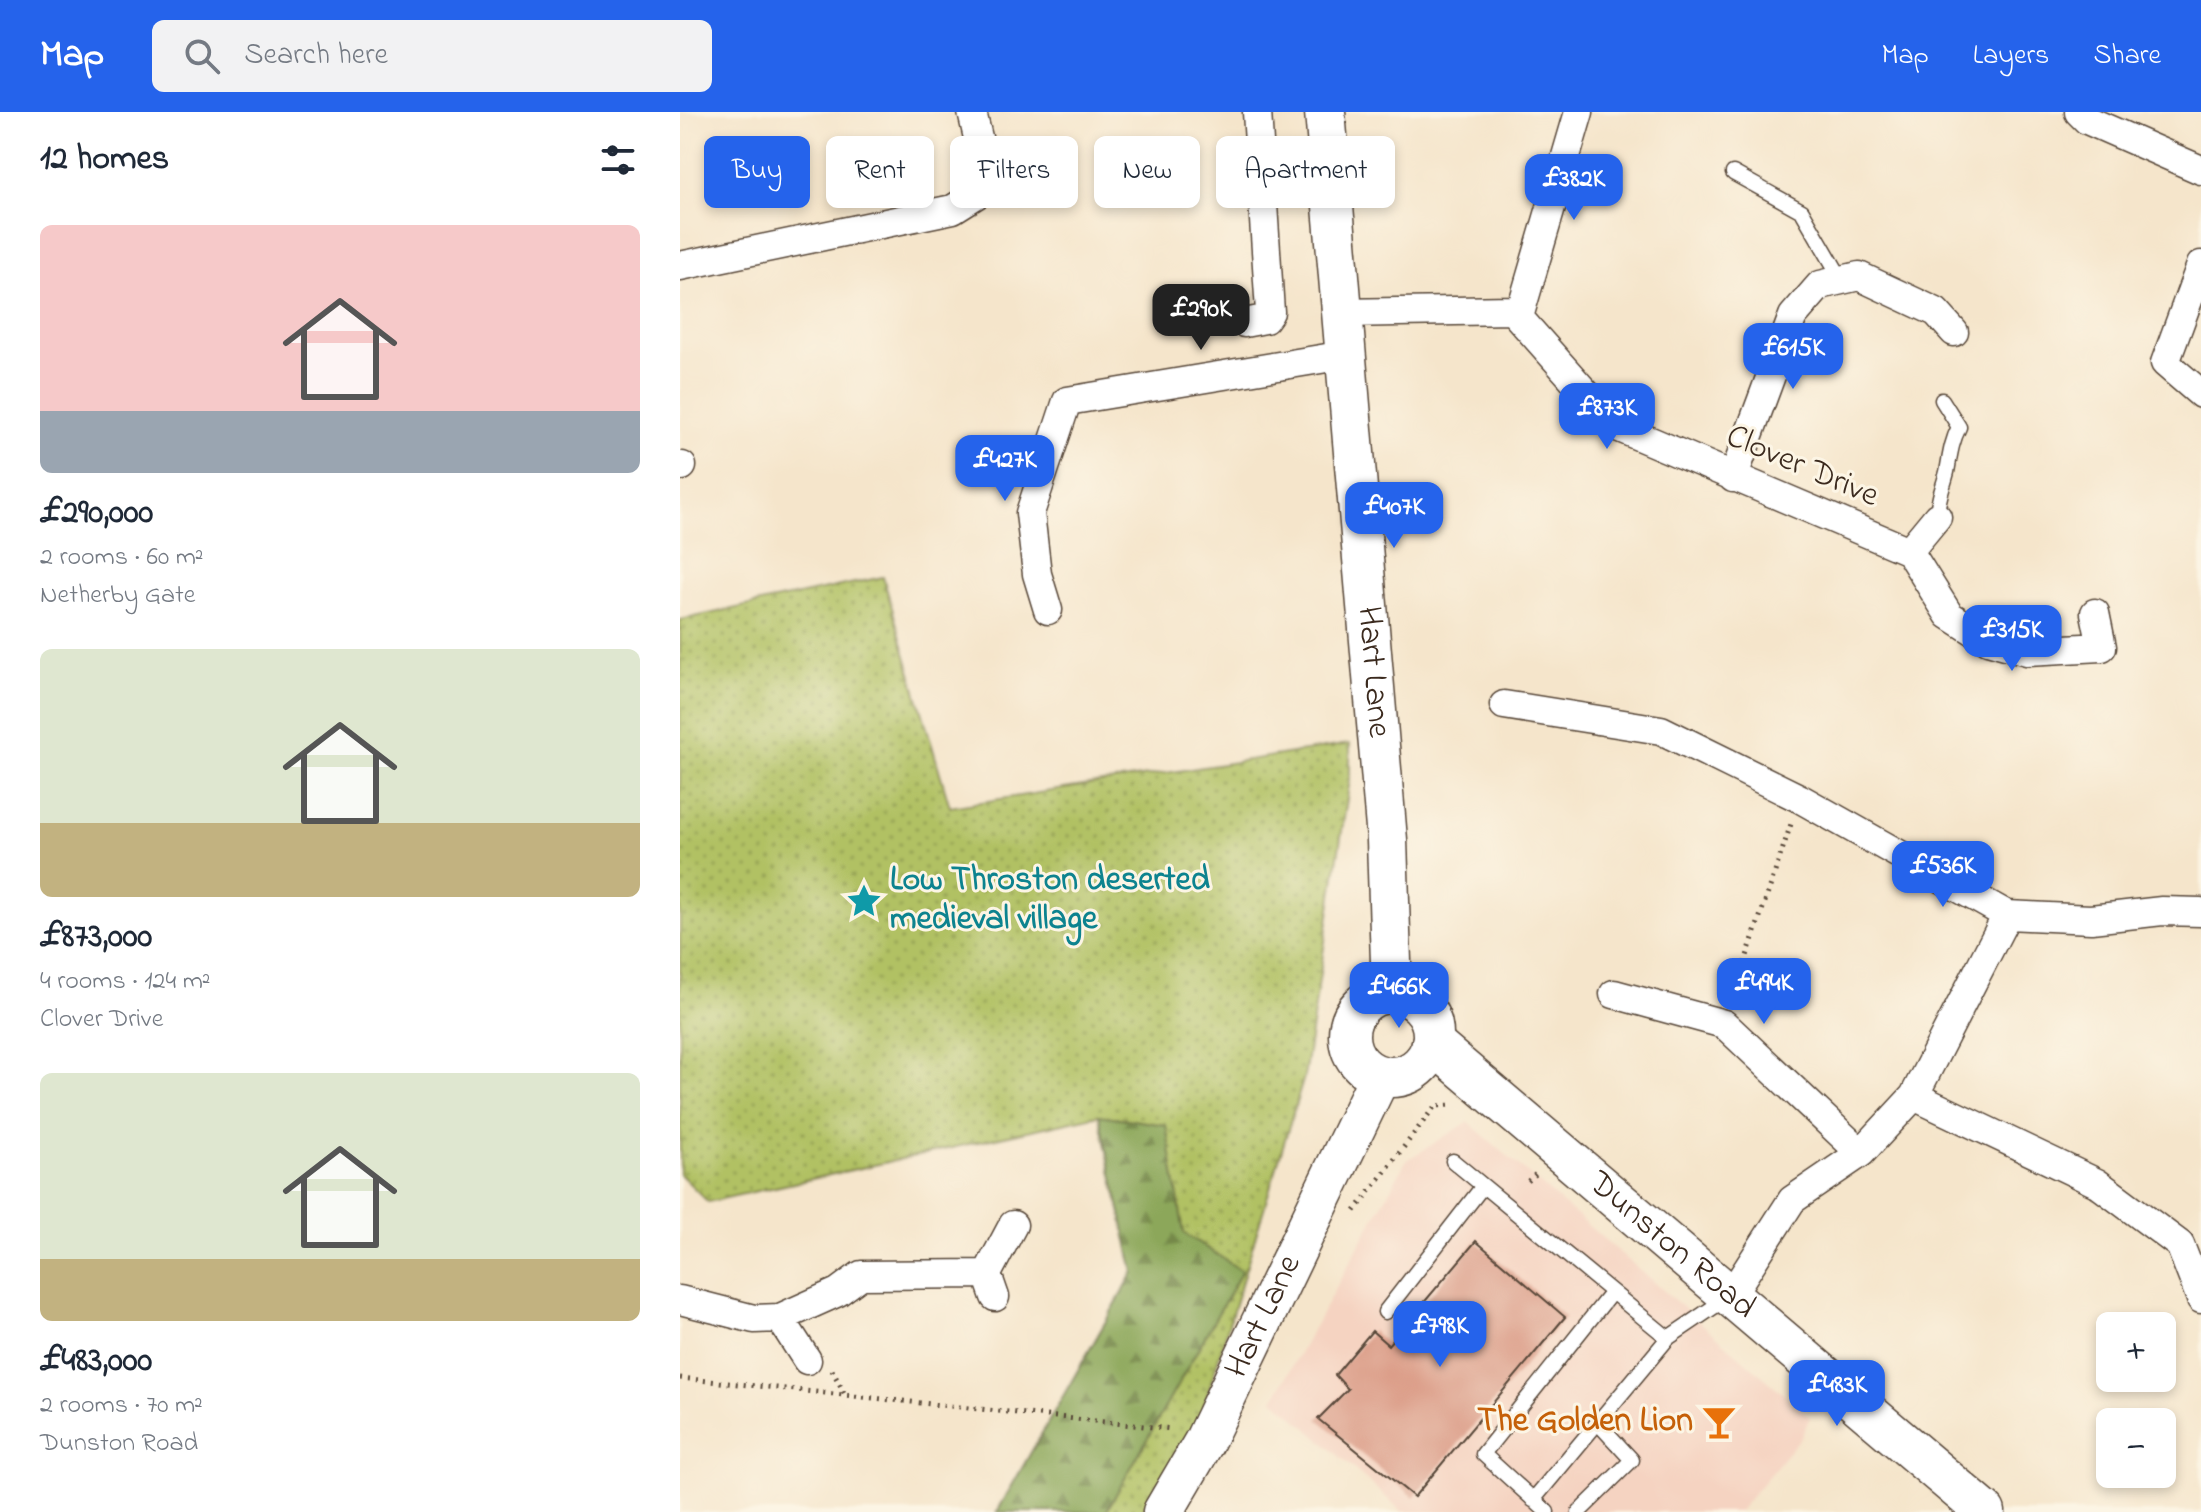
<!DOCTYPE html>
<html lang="en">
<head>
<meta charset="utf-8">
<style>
  :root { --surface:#fff; --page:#f2f2f3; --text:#1f2937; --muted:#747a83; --accent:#2563eb }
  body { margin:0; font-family:"Indie Flower",sans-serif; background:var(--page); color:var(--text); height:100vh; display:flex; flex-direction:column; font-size:30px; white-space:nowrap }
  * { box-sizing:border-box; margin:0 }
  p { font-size:26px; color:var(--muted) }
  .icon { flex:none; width:44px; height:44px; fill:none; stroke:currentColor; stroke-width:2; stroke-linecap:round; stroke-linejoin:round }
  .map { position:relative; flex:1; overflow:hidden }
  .side { display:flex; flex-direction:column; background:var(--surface); width:680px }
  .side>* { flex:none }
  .guide { position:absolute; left:24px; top:24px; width:760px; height:72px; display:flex; gap:16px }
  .buttons { position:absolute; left:1416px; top:1200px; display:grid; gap:16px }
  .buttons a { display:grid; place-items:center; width:80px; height:80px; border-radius:12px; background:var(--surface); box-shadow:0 4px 12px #0003; font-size:40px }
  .price { position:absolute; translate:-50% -68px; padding:0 18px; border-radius:16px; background:var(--accent); color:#fff; font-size:26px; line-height:52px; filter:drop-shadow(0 2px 4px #0008) }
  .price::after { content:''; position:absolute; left:50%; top:48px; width:24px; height:18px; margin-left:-12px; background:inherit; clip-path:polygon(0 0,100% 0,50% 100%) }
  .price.on { background:#222; color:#fff }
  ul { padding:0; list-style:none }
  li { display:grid; align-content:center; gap:16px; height:424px; padding:0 40px }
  li span { display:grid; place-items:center; height:248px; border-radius:12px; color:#555 }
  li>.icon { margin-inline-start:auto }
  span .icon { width:144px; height:144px; fill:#fffc; stroke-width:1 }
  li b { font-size:34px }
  h2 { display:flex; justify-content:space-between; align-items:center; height:96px; padding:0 40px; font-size:34px }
  .tag { padding:0 28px; border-radius:12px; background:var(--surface); box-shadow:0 4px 12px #0003; font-size:28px; line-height:72px }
  .tag.on { background:var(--accent); color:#fff }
  header { display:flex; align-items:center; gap:48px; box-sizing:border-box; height:112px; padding:0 40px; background:var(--accent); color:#fff }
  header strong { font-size:38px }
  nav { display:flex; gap:44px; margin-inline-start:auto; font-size:28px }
  .search { width:560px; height:72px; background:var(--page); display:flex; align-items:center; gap:20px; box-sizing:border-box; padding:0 28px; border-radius:12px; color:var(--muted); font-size:30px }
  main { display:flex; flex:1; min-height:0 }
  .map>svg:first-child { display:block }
</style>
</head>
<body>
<header>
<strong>Map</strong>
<div class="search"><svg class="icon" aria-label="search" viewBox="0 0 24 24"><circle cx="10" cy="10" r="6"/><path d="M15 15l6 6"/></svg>Search here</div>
<nav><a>Map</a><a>Layers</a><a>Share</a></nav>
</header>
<main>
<section class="side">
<h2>12 homes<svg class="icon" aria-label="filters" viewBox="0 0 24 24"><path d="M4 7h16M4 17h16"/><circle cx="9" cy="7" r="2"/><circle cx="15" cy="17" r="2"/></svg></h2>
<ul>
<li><span style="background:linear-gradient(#f6c9c9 75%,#9aa5b1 0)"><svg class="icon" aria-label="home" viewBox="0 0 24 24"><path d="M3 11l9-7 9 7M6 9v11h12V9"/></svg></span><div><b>£290,000</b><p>2 rooms · 60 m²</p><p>Netherby Gate</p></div></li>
<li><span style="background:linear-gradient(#dfe7d0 70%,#c2b280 0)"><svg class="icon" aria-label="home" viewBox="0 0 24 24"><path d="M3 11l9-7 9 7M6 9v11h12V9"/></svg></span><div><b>£873,000</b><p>4 rooms · 124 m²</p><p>Clover Drive</p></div></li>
<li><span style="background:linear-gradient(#dfe7d0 75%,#c2b280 0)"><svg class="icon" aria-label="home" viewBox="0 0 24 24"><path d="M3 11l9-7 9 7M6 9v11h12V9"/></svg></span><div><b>£483,000</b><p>2 rooms · 70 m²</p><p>Dunston Road</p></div></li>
</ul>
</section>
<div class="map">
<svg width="1521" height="1400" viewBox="0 0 1521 1400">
  <defs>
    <pattern id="grass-dots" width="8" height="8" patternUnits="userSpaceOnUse" patternTransform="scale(2)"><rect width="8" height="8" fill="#b1c164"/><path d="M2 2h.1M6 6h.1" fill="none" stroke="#919d52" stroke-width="1.8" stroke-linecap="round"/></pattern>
    <pattern id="forest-firs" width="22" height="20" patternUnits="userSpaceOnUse" patternTransform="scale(2)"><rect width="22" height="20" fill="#8ca75a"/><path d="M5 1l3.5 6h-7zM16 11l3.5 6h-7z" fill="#74884a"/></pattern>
  </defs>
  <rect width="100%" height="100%" fill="#fcf5e5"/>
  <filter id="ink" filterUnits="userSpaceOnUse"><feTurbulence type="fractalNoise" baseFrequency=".0125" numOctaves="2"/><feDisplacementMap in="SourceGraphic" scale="16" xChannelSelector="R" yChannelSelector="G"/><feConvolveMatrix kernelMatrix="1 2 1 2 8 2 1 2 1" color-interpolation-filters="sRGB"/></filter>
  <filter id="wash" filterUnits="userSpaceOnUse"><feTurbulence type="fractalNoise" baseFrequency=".006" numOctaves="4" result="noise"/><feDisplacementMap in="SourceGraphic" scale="32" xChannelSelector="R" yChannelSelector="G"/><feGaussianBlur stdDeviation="1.8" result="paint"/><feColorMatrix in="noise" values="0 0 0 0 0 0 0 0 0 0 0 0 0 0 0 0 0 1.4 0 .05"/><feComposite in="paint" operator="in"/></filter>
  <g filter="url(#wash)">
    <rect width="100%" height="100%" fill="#f5e5cb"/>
    <path fill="#f5d3c1" d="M 788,1010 L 1130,1305 L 1121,1325 L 1058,1400 L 723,1400 L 594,1287 L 726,1049 Z"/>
    <path fill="url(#grass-dots)" stroke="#767641" stroke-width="2" d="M 203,465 L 270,695 L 670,632 L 670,667 L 624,965 L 519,1310 L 461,1400 L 317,1400 L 454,1160 L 419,1003 L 28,1090 L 0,1062 L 0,508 Z"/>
    <path fill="url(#forest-firs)" stroke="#64683c" stroke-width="2" d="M 419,1003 L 486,1013 L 504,1121 L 562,1159 L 426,1400 L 317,1400 L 454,1160 Z"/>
    <g id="blocks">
      <path fill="#dc9e89" d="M 796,1129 L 885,1205 L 734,1385 L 638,1307 L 668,1277 L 655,1263 L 692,1219 L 708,1233 Z"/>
    </g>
  </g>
  <g filter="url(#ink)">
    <use href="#blocks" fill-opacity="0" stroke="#574638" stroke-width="2"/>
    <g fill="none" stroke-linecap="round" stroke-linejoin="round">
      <g stroke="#574638" stroke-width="17">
        <path id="lane" d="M 1053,61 L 1122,99 L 1162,168
          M 1257,405 C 1257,388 1263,376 1267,360 C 1270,344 1271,331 1279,315 L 1262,288
          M 773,1049 L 988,1226
          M 705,1200 L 803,1074
          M 853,1388 L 988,1226 L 1047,1186
          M 867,1400 L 803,1342 L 932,1180
          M 899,1400 L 952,1348 L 917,1310"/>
      </g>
      <g stroke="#574638" stroke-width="31">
        <path id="street" d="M 1399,0 L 1407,8 L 1521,58
          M 1521,153 L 1485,251 L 1521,282
          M 0,154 L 273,97 L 297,82 L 302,43 L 292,0
          M 661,201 L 832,198 L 935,314 L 1229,439 L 1269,503 L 1308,528 L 1347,539 L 1422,535 L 1415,501
          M 839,205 L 899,0
          M 564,211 L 585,207 L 590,200 L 577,0
          M 0,354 L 2,354
          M 1053,366 L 1113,204 L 1140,173 L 1179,164 L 1256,200 L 1274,220
          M 1229,439 L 1257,405
          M 368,498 L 357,462 L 350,401 L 387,289 L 665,243
          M 824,593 L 981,618 L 1119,686 L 1327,803 L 1234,984 L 1181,1041 L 1112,1088 L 1051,1183
          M 1327,803 L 1411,807 L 1482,799 L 1521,800
          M 934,882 L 1044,912 L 1181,1041
          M 1234,984 L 1417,1071 L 1500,1133 L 1521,1187
          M 315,1185 L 307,1162 L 333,1113
          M 0,1188 L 74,1207 L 100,1206 L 158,1180 L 181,1163 L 307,1162
          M 100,1206 L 127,1248"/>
      </g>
      <g stroke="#574638" stroke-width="43">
        <g id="secondary">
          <path id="s1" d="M 645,0 L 707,728 L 712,881"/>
          <circle cx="711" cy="923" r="42"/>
          <path id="s2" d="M 752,931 L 1305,1400"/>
          <path id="s3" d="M 483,1400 L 524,1330 L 700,964"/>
        </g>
      </g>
      <path stroke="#574638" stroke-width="5" stroke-dasharray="2 6" stroke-linecap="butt" d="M 1052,889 L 1111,712
        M 848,1069 L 857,1061
        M 675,1099 L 755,994 L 772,993
        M 152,1258 L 166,1284
        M 0,1266 L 492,1317"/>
      <use href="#lane" stroke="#fff" stroke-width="14"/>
      <use href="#street" stroke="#fff" stroke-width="28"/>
      <use href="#secondary" stroke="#fff" stroke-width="40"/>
    </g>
  </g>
  <defs>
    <g id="sight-bare" transform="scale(2.76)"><path d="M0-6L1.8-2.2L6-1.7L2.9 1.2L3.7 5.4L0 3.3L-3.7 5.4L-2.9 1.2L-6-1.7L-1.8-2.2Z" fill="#0f9aa8" stroke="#fcf5e5" stroke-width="2.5" paint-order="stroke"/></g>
    <g id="bar-bare" transform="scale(2.76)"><path d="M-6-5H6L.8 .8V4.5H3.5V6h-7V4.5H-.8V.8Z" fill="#e8710a" stroke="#fcf5e5" stroke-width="2.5" paint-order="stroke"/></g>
  </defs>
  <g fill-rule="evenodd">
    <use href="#sight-bare" x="184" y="789"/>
    <use href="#bar-bare" x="1039" y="1310"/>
  </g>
  <g text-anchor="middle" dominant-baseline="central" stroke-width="6" stroke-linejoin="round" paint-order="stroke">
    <g font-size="34" fill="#3b2a1e" stroke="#fcf5e5">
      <text transform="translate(1122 355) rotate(23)">Clover Drive</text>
      <text stroke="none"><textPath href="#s1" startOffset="562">Hart Lane</textPath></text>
      <text stroke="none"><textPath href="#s2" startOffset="314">Dunston Road</textPath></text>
      <text stroke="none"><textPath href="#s3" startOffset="220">Hart Lane</textPath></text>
    </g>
    <g font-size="34" font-weight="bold" fill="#0d838f" stroke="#fcf5e5" text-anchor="start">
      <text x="210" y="769">Low Throston deserted<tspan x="210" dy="39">medieval village</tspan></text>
    </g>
    <g font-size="34" font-weight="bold" fill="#c56008" stroke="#fcf5e5" text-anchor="end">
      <text x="1013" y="1310">The Golden Lion</text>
    </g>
  </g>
</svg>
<div class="buttons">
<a>+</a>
<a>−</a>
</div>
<b class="price" style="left:894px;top:110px">£382K</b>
<b class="price on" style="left:521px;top:240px">£290K</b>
<b class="price" style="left:1113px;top:279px">£615K</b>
<b class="price" style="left:927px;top:339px">£873K</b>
<b class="price" style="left:325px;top:391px">£427K</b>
<b class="price" style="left:714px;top:438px">£407K</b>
<b class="price" style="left:1332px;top:561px">£315K</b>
<b class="price" style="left:1263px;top:797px">£536K</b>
<b class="price" style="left:1084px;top:914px">£494K</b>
<b class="price" style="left:719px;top:918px">£466K</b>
<b class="price" style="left:760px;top:1257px">£798K</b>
<b class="price" style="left:1157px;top:1316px">£483K</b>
<div class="guide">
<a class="tag on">Buy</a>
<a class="tag">Rent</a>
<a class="tag">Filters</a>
<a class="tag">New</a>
<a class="tag">Apartment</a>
</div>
</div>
</main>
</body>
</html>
